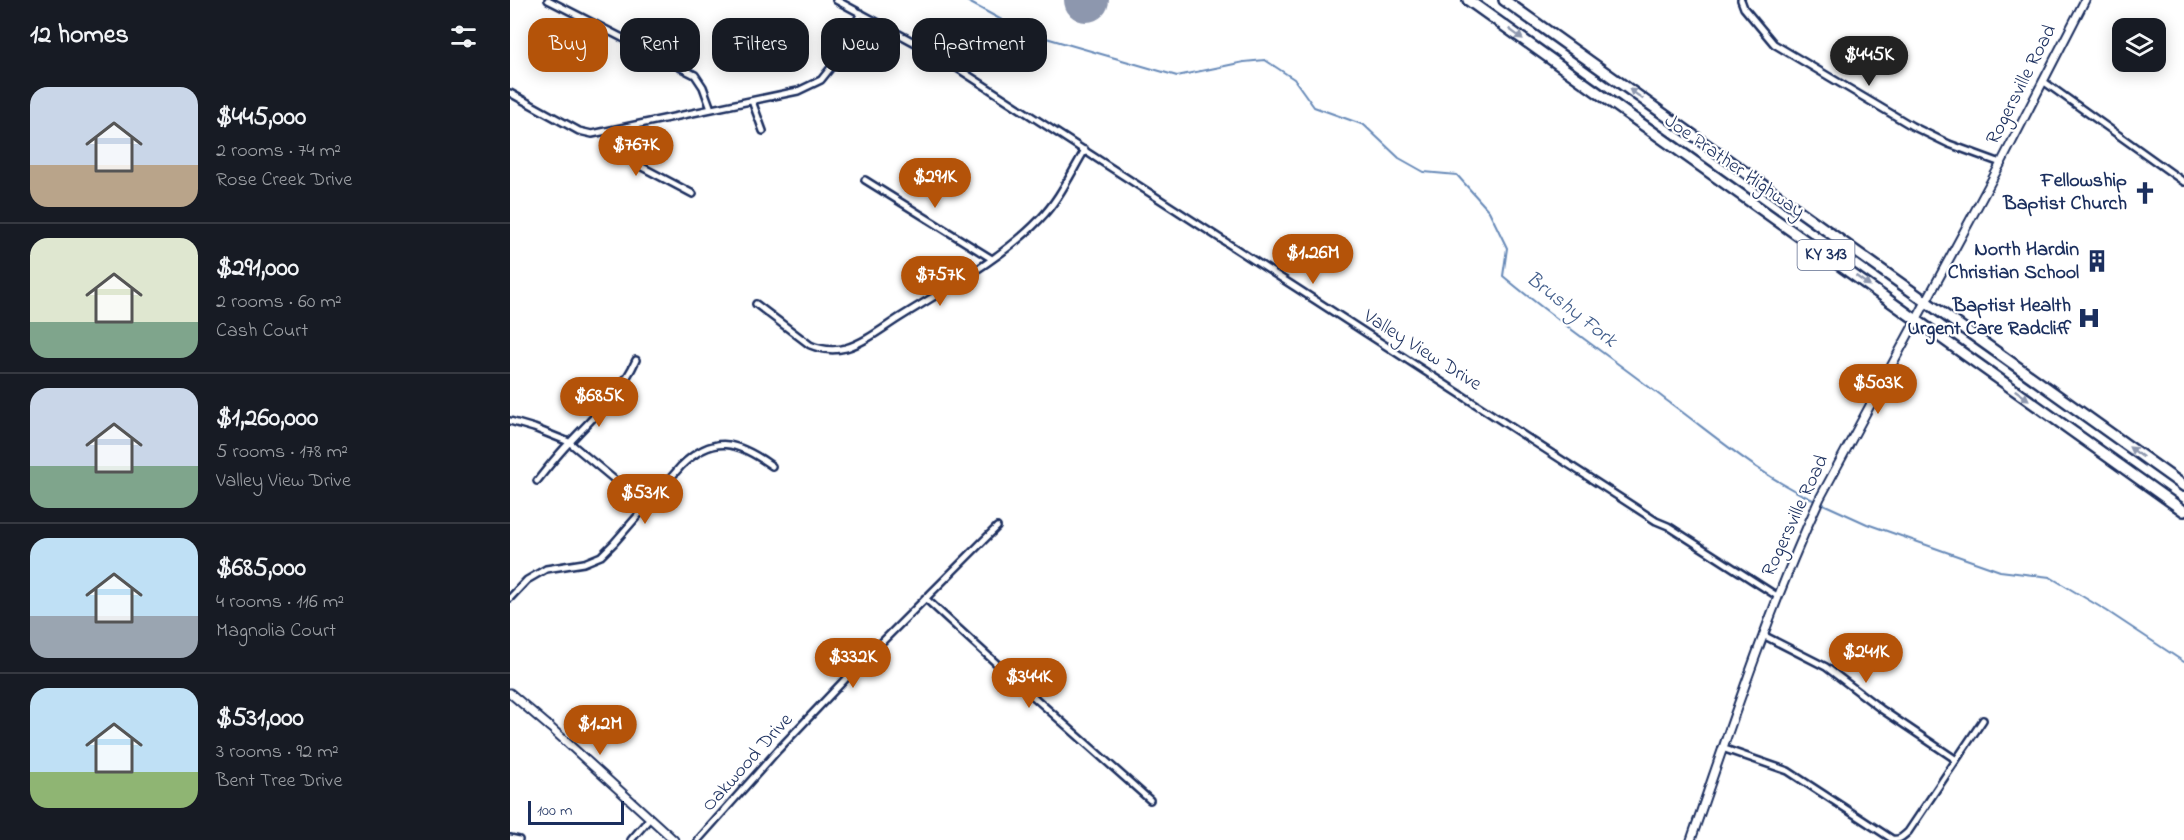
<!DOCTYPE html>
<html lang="en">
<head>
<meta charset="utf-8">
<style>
  :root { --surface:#171b24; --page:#242831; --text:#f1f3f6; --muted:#9ea1a6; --line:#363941; --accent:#b45309 }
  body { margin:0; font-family:"Indie Flower",sans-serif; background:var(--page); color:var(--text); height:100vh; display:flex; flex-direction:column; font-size:22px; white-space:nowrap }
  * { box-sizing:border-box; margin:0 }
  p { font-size:20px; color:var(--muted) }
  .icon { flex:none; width:33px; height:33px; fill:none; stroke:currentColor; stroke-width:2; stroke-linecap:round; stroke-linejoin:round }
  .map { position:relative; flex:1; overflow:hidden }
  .side { display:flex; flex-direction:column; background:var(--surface); width:510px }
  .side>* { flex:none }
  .banner { position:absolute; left:18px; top:18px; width:570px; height:54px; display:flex; gap:12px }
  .controls { position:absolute; left:1602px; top:18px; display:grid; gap:12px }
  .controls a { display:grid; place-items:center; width:54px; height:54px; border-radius:12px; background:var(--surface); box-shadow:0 3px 15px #0003; font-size:30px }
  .scale { position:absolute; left:18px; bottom:15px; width:96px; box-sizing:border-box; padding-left:6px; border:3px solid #1b2f5e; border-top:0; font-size:16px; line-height:21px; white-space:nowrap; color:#1b2f5e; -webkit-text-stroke:4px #fff; paint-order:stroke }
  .price { position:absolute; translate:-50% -51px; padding:0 14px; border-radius:21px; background:var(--accent); color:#fff; font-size:20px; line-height:39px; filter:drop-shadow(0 2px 3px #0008) }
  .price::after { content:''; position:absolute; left:50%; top:36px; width:18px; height:14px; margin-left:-9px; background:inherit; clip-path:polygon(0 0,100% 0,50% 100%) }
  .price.selected { background:#222; color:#fff }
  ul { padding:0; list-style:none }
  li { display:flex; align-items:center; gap:18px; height:150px; padding:0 30px }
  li+li { border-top:2px solid var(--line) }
  li span { display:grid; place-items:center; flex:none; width:168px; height:120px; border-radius:18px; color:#555 }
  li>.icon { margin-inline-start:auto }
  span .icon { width:72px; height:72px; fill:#fffc; stroke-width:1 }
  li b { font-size:26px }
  h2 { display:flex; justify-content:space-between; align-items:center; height:72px; padding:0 30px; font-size:26px }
  .chip { padding:0 21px; border-radius:18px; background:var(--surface); box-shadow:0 3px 15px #0003; font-size:21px; line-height:54px }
  .chip.selected { background:var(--accent); color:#fff }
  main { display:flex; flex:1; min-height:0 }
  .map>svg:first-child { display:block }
</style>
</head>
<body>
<main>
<section class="side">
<h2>12 homes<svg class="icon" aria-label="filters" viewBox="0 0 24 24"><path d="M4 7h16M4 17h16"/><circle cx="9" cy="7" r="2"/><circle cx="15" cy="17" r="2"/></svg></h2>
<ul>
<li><span style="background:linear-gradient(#c9d6e8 65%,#b9a48a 0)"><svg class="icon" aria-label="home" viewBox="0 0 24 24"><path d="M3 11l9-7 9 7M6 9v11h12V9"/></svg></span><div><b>$445,000</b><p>2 rooms · 74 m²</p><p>Rose Creek Drive</p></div></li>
<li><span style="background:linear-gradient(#dfe7d0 70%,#7fa58c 0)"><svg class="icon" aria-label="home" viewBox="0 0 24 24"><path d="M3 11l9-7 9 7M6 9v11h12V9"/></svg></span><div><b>$291,000</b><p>2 rooms · 60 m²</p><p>Cash Court</p></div></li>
<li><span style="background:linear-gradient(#c9d6e8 65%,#7fa58c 0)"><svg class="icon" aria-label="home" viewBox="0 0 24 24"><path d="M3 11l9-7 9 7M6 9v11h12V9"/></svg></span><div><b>$1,260,000</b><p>5 rooms · 178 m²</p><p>Valley View Drive</p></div></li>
<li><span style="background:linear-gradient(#bfe0f5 65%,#9aa5b1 0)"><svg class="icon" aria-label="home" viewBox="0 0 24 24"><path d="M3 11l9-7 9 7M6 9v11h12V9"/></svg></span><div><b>$685,000</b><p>4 rooms · 116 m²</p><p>Magnolia Court</p></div></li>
<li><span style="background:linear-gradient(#bfe0f5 70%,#8fb573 0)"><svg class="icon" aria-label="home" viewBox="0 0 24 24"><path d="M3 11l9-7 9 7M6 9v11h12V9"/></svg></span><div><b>$531,000</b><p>3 rooms · 92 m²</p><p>Bent Tree Drive</p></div></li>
</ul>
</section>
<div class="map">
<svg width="1674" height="840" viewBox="0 0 1674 840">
  <rect width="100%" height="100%" fill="#fff"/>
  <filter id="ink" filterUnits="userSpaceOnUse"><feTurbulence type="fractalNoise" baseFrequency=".0167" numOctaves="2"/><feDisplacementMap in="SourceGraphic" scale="12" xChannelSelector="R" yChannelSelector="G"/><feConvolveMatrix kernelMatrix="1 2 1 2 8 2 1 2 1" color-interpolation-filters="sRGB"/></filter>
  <g filter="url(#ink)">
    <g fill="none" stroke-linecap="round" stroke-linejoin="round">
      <path stroke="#678ab8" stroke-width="2" d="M 455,0 L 512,31 L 667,76 L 734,62 L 755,60 L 784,79 L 804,107 L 854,125 L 889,158 L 914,172 L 947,175 L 979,211 L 997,248 L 993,276 C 1045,320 1102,358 1156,400 C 1204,435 1249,475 1303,500
        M 1313,504 L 1357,524 L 1490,571 L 1540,577 L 1597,611 L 1674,662"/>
      <path stroke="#8d97ae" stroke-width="44" d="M 576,0 L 577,0"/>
      <g stroke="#1b2f5e" stroke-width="10">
        <path id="minor" d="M 38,0 L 185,75 L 193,87 L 201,109
          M 326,0 L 424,53 L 1146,521 L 1158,526 L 1267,596
          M 1231,0 L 1234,8 L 1264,44 L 1402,126 L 1439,144 L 1491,163
          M 1533,81 L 1674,182
          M 0,93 L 69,131 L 82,134 L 288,91 L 311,80 L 323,65 L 351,13
          M 242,101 L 253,131
          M 108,129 L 113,152 L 132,167 L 183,194
          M 355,180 L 482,259
          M 246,304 L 300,345 C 312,350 324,351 336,348 C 356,342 374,327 392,316 C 437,288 493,258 530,219 C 549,200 561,173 575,150
          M 0,421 L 24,428 L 59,442 L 106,481 L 134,508
          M 27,481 C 38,467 49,453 61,441 C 84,416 112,392 126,360
          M 0,598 L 17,580 L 36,569 L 74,563 L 91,556 L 104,543 L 171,466 C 204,434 227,441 262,466
          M 415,598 L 498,674 L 640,800
          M 1253,635 L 1316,667 L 1371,709 L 1445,759
          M 1212,748 L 1278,771 L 1382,839 C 1390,840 1392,837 1398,832 L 1473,720
          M 0,838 L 9,840
          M 121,840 L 140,818
          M 188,840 L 268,750 L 343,671 L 487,527"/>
      </g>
      <g stroke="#1b2f5e" stroke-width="11">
        <path id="tertiary" d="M 0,693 L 41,728 L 164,840
          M 1181,840 C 1221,725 1259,609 1310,498 L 1491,163 L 1575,0"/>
      </g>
      <g stroke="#1b2f5e" stroke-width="14">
        <path id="trunk" d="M 958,0 L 1674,511
          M 994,0 L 1674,486"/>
      </g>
      <use href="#minor" stroke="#fff" stroke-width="5"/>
      <use href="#tertiary" stroke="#fff" stroke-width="7"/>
      <use href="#trunk" stroke="#fff" stroke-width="9"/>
    </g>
    <defs><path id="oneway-solid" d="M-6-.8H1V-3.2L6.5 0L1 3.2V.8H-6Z" transform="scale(1.5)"/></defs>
    <g fill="#8d97ae">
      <use href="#oneway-solid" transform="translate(1006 34) rotate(36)"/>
      <use href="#oneway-solid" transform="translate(1126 94) rotate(-144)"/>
      <use href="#oneway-solid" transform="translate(1353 281) rotate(35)"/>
      <use href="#oneway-solid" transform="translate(1512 395) rotate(36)"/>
      <use href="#oneway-solid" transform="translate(1626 452) rotate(-144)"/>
    </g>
  </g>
  <defs>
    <g id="church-bare" transform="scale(1.8)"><path d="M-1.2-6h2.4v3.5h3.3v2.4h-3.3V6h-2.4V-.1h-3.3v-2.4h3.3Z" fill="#1b2f5e" stroke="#fff" stroke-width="2.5" paint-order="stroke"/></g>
    <g id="building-bare" transform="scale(1.8)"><path d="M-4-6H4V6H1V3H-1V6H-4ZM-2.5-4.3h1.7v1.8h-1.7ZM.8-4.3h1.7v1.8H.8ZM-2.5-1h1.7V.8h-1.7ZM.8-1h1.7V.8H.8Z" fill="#1b2f5e" stroke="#fff" stroke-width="2.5" paint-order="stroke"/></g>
    <g id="hospital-bare" transform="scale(1.8)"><path d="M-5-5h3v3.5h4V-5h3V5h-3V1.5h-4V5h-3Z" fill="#1b2f5e" stroke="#fff" stroke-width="2.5" paint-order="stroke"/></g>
  </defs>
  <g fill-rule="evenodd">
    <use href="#church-bare" x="1635" y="193"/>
    <use href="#building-bare" x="1587" y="261"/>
    <use href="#hospital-bare" x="1579" y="318"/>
  </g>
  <g text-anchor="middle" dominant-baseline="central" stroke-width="4.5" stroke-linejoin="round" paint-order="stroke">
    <rect fill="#fff" stroke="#5f6d8e" stroke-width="1.5" x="1287.5" y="240" width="57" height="30" rx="4.5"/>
    <g font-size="18" font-weight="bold" fill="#1b2f5e">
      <text x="1316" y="255">KY 313</text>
    </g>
    <g font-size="20" fill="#1b2f5e" stroke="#fff">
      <text transform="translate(1512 85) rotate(-63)">Rogersville Road</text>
      <text transform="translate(1224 167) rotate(35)">Joe Prather Highway</text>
      <text transform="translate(912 351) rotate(32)">Valley View Drive</text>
      <text transform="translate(1286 516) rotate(-65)">Rogersville Road</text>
      <text transform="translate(238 763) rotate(-48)">Oakwood Drive</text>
    </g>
    <g font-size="20" font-weight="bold" fill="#1b2f5e" stroke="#fff" text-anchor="end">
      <text x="1617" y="181">Fellowship<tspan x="1617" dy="23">Baptist Church</tspan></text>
      <text x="1569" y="250">North Hardin<tspan x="1569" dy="23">Christian School</tspan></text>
      <text x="1561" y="306">Baptist Health<tspan x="1561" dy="23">Urgent Care Radcliff</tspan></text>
    </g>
    <g font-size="21" font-style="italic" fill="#415d8b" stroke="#fff">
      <text transform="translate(1061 310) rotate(38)">Brushy Fork</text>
    </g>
  </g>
</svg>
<div class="controls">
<a><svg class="icon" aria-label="layers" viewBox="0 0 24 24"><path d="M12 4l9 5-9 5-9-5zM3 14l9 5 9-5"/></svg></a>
</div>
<div class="scale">100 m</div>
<b class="price selected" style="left:1359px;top:87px">$445K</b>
<b class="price" style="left:126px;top:177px">$767K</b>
<b class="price" style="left:425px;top:209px">$291K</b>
<b class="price" style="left:803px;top:285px">$1.26M</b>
<b class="price" style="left:430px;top:307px">$757K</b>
<b class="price" style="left:1368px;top:415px">$503K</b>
<b class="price" style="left:89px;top:428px">$685K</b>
<b class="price" style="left:135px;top:525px">$531K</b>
<b class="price" style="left:1356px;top:684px">$241K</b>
<b class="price" style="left:343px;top:689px">$332K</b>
<b class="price" style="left:519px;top:709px">$344K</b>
<b class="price" style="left:90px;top:756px">$1.2M</b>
<div class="banner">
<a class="chip selected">Buy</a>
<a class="chip">Rent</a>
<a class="chip">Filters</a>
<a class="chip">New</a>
<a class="chip">Apartment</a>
</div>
</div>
</main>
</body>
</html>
